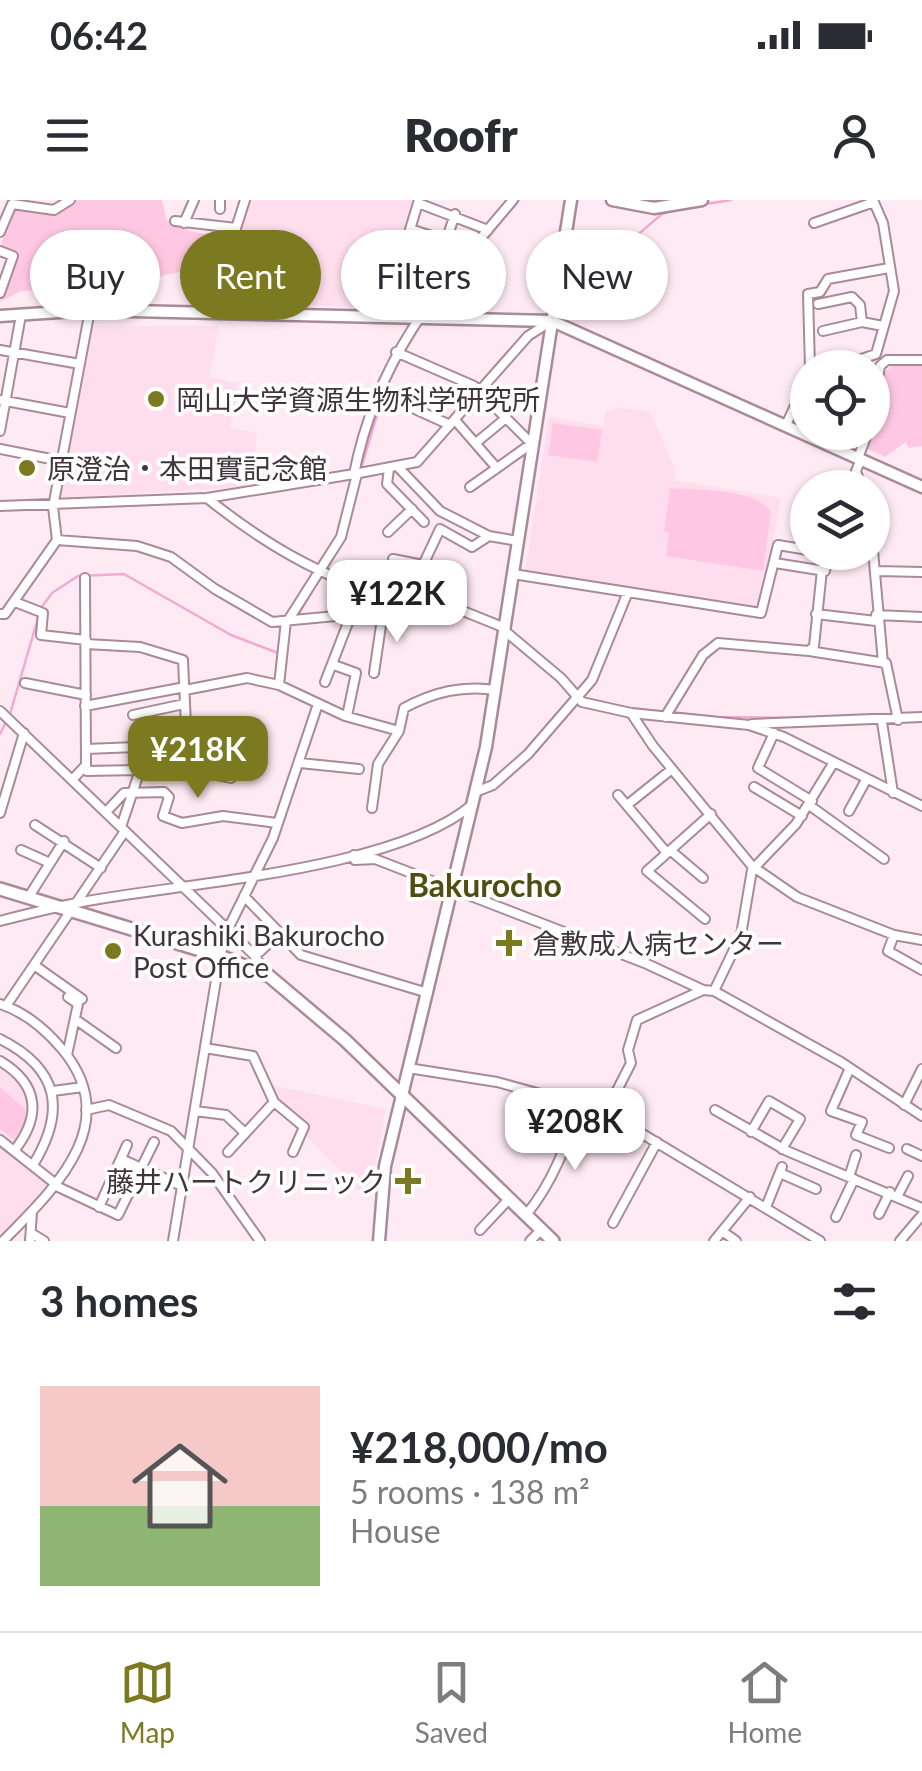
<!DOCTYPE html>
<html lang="en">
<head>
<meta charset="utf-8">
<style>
  :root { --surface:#fff; --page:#f7f7f7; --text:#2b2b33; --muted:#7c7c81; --line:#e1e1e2; --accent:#7c7a21 }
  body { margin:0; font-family:Lato,"Noto Sans JP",sans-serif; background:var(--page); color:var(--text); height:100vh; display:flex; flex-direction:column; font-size:38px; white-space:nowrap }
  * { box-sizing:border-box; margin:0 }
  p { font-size:32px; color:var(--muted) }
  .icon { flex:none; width:55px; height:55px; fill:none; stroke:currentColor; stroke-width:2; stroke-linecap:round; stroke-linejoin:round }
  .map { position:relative; height:1041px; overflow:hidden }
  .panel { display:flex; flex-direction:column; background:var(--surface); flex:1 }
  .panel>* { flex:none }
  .hud { position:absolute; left:30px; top:30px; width:862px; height:90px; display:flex; gap:20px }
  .tools { position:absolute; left:790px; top:150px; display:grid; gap:20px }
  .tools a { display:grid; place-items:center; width:100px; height:100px; border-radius:50%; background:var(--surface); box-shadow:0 2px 8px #0004; font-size:50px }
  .price { position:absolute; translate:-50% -85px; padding:0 22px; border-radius:20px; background:#fff; color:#222; font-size:32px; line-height:65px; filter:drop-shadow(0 2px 5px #0008) }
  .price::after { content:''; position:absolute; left:50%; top:60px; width:30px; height:22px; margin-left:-15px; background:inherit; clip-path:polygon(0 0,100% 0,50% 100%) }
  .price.on { background:var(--accent); color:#fff }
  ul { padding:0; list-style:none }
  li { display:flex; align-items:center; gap:30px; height:250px; padding:0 40px }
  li+li { border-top:2px solid var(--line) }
  li span { display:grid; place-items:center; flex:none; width:280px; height:200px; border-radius:0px; color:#555 }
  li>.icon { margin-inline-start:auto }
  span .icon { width:120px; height:120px; fill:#fffc; stroke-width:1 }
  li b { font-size:42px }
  h2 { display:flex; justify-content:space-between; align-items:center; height:120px; padding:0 40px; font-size:42px }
  .tag { padding:0 35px; border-radius:45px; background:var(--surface); box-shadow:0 2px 8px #0004; font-size:35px; line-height:90px }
  .tag.on { background:var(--accent); color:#fff }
  .status { display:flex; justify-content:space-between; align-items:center; height:70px; padding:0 50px; background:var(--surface); direction:ltr }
  .status svg { height:28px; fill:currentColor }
  header { display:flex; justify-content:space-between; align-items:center; height:130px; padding:0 40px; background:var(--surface); font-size:45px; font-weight:800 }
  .tabs { display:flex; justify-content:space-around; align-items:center; height:140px; border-top:2px solid var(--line); background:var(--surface); font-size:28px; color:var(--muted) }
  .tabs a { display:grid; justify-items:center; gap:5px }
  .tabs .on { color:var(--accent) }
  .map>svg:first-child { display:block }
</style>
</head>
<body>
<div class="status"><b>06:42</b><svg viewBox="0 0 49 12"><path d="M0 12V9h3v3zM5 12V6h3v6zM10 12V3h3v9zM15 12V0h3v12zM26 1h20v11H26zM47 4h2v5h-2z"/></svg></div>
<header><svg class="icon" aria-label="menu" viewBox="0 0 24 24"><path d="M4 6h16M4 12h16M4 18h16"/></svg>Roofr<svg class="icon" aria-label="person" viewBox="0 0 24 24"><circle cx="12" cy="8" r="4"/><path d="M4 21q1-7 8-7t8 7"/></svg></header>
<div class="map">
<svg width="922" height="1041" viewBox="0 0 922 1041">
  <rect width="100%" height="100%" fill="#feeaf3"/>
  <path fill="#fedded" d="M 248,0 L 417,0 L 383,107 L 216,104 Z
    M 90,126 L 219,126 L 209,177 L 239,183 L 230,228 L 257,233 L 253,265 L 300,276 L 244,287 L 56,298 Z
    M 620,207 L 650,212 L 675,269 L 674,280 L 781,298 L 760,410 L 525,374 L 549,217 L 603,226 L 605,212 Z
    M 0,864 L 28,894 L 29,927 L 15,946 L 0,935 Z
    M 270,885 L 386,909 L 368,998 L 303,933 L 307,924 L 276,900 Z
    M 0,944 L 52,988 L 0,1041 Z"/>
  <path fill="#fec8e3" d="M 72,0 L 162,0 L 167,21 L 175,19 L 190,31 L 221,37 L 213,64 L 120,86 L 21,91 L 0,102 L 14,59 L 0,48 L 13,6 L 55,12 Z
    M 896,162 L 922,164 L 922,246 L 908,248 L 906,242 L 885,257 L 868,249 L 884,173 Z
    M 553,223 L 602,230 L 597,262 L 548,255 Z
    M 670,288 C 698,291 754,287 771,312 L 763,371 L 666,356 L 669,333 L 664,332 Z
    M 0,887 L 25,909 L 25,923 L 14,939 L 0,929 Z"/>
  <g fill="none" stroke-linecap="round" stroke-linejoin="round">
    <path stroke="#f3a9d0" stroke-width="2.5" d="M 700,5 L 731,0
      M 573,90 L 662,14 L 677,9
      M 436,101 L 519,0
      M 479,185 L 504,158
      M 385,191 L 393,170
      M 459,208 L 473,191
      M 360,272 L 382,198
      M 166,296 L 218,293
      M 297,417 L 318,381
      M 620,507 L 715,517 L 797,518
      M 10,514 L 41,408 L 52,393 L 78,376 L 124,374 L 231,435 L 278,453
      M 0,534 L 6,522"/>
    <g stroke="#a98a9a" stroke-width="12">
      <path id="minor" d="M 513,0 C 439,87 377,157 354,274 L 417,262 L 528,136 L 550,122
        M 220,9 L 220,0
        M 175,21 L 236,28
        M 184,23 L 194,0
        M 814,23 L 874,2
        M 410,29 L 470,48
        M 0,32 L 12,4 L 54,10 L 70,0
        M 446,41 L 455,14
        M 0,51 L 13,56 L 0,93
        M 818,104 L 852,97 L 860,105 L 862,122 L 883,126
        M 90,110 L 53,307 L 57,340 L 137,346 L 171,357 L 215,389 L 272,422 L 421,408 L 463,411 L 505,428
        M 209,113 L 245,0
        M 384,116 L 418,3 L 488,30
        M 400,116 L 437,38
        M 823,131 L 862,122
        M 0,150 L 80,164
        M 396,152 L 474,186 L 532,244
        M 810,168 L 808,94 L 820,92 L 828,79 L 889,68
        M 835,168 L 876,154 L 894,91 L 883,23 L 873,0
        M 380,193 L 450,225
        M 0,200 L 70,213
        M 872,218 L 880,166 L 887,160 L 922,160
        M 455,220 L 495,266
        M 786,225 L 808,178
        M 0,231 L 21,115
        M 477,242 L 506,218
        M 0,249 L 61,261
        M 858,258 L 868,232
        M 861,259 L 856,271 L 862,288
        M 398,267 L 440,311 L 489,336
        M 389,269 L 387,284 L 424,322
        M 470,287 L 531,244
        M 207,298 C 274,352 331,381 414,406
        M 0,306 L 207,298 L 354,274
        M 388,332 L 412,309
        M 872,339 L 883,463
        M 393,359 L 423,365 L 440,329 L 472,347 L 489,336 L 518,341
        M 775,363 L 825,371 L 828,357 L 815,352
        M 877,371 L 922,372
        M 513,374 L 761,413 L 778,345 L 808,350
        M 15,402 L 43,413 L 41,435 L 86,440
        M 0,414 L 5,414 L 57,340
        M 816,414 L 876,421
        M 876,415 L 922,417
        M 289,419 L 341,337 L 357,274
        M 505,431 L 561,478 L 582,502 L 631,513 L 749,525 L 784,537 L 922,606
        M 86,444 L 140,447 L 183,460 L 188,569
        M 809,451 L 886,463 L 898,520
        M 334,465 L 356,473 L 347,516
        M 374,473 L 383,412
        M 325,482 L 351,415
        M 25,483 L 86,495
        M 279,485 L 286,421
        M 185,490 L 247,478 L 279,485 L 345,516 L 399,531 L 404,508 C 434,492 462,485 496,490
        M 85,506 L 185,487
        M 0,511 L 253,754 L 267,773
        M 631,513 L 653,546 L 752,666 L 797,697 L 894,735 L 922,740
        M 133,515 L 184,504
        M 665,517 L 703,455 L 718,443 L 809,451 L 814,446 L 822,370
        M 882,522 L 893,593
        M 752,524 L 922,517
        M 774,533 L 758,568 L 812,601
        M 86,549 L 187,545
        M 300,563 L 359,569
        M 86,566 L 87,571 L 188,569 L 231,578
        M 72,580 L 86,565 L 85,378
        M 754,587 L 802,616
        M 478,591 L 493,585 L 528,554 L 592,480 L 628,392
        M 618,595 L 667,653
        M 627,605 L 672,569
        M 809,605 L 884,659
        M 372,608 L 378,564 L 399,531
        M 849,611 L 866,580
        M 106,612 L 124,593 L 164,592 L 169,597 L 163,616 L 182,623 L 223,616 L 277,623
        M 0,613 L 24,533
        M 35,625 L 101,668
        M 121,627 L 140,570
        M 21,650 L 50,663
        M 670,650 L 703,678
        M 354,655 L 355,660 L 375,659 L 647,764 L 703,790 L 714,791 L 841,862 L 922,916
        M 244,696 L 301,755 L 428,793
        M 28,698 L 64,641
        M 705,719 L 647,671 L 711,614
        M 0,721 C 27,714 55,707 82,702 C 183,683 397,670 473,604
        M 894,735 L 888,751 L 922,770
        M 255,756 L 279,734
        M 34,765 L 82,799
        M 714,791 L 741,735 L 752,670 L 796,624 L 834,562
        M 0,804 C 25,812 46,830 62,849 C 125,924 54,989 3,1041
        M 6,806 L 125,631
        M 75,819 L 116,848
        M 0,839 C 60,869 66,911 33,965
        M 205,848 L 253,856 L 274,902 L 304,927 L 293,952
        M 67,855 L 78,804 L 68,797
        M 0,861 C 40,885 41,917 14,951
        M 408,868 L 497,882 L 606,912 L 820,1041
        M 850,868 L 831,911 L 862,922 L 856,935 L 889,948
        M 53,891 L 83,887
        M 904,905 L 922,869
        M 86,910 L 109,905 L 171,931 L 212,973 L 260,1041
        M 715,910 L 787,951 L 922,1008
        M 195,911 L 226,915 L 245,933
        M 606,912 L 631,863 L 628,850 L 637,820 L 703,790
        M 751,932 L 769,901 L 800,919 L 782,949
        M 0,940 L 57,985
        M 907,949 L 922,956
        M 228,952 L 274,902
        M 121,959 L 182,986
        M 780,973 L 816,989
        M 849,977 L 856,955
        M 56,986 L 118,1015 L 154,942
        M 898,995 L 908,976
        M 99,1007 L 127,945
        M 766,1007 L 782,967
        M 879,1014 L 890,992
        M 526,1015 C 553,982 566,946 579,906
        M 836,1017 L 854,979
        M 613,1023 L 657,942
        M 480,1030 L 509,999
        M 722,1031 L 736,1041
        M 31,1033 L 44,1041
        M 30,1041 L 32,1012
        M 173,1041 L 220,756 L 228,729 L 273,638 L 318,504
        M 530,1041 L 541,1030
        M 714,1041 L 750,997
        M 900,1041 L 922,1015"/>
    </g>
    <g stroke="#a98a9a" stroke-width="15">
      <path id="tertiary" d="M 612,0 L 654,8 L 702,0
        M 0,116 L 90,110 L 552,121 L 922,287
        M 379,1041 L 385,966 L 486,547 L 571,0"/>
    </g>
    <g stroke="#a98a9a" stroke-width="16">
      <path id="secondary" d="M 0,689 L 220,756 L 269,776 L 345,840 L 553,1041"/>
    </g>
    <use href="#minor" stroke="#fff" stroke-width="8"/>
    <use href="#tertiary" stroke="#fff" stroke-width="10"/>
    <use href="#secondary" stroke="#fff" stroke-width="11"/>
  </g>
  <g fill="#7c7a21" stroke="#fdfdfd" stroke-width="4">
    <circle cx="156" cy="199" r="10"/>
    <circle cx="27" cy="268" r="10"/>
    <path d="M504 728h10v10h10v10h-10v10h-10v-10h-10v-10h10z"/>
    <circle cx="113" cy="751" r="10"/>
    <path d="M403 966h10v10h10v10h-10v10h-10v-10h-10v-10h10z"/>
  </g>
  <g text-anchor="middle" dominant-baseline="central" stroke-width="8" stroke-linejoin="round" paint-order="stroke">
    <g font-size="28" fill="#41343a" stroke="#fdfdfd" text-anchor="start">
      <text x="176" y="199">岡山大学資源生物科学研究所</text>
      <text x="47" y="268">原澄治・本田實記念館</text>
      <text x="133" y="735">Kurashiki Bakurocho<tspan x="133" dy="32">Post Office</tspan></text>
      <text x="532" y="743">倉敷成人病センター</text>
      <text x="386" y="981" text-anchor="end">藤井ハートクリニック</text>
    </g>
    <g font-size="32" font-weight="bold" fill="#4f4e10" stroke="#fdfdfd">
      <text x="485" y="684">Bakurocho</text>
    </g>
  </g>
</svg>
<div class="tools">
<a><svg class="icon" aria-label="locate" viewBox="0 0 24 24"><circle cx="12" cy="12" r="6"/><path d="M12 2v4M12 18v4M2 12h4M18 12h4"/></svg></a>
<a><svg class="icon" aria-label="layers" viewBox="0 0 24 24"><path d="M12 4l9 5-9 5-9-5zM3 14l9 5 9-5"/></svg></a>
</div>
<b class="price" style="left:397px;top:445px">¥122K</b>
<b class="price on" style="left:198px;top:601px">¥218K</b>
<b class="price" style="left:575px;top:973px">¥208K</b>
<div class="hud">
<a class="tag">Buy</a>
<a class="tag on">Rent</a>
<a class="tag">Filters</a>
<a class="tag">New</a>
</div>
</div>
<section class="panel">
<h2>3 homes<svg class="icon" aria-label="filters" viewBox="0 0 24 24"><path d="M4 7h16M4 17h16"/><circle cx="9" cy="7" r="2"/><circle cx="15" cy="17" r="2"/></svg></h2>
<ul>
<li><span style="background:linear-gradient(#f6c9c9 60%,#8fb573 0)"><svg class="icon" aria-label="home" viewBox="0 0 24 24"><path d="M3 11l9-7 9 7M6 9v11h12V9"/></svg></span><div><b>¥218,000/mo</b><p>5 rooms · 138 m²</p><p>House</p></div></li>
</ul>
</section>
<nav class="tabs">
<a class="on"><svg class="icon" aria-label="map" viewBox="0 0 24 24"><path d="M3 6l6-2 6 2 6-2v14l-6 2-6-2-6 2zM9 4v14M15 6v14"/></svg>Map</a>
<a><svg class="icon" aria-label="saved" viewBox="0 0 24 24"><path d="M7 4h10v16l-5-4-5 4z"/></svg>Saved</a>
<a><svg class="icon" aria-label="home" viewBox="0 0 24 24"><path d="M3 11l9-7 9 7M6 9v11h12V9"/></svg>Home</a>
</nav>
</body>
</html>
